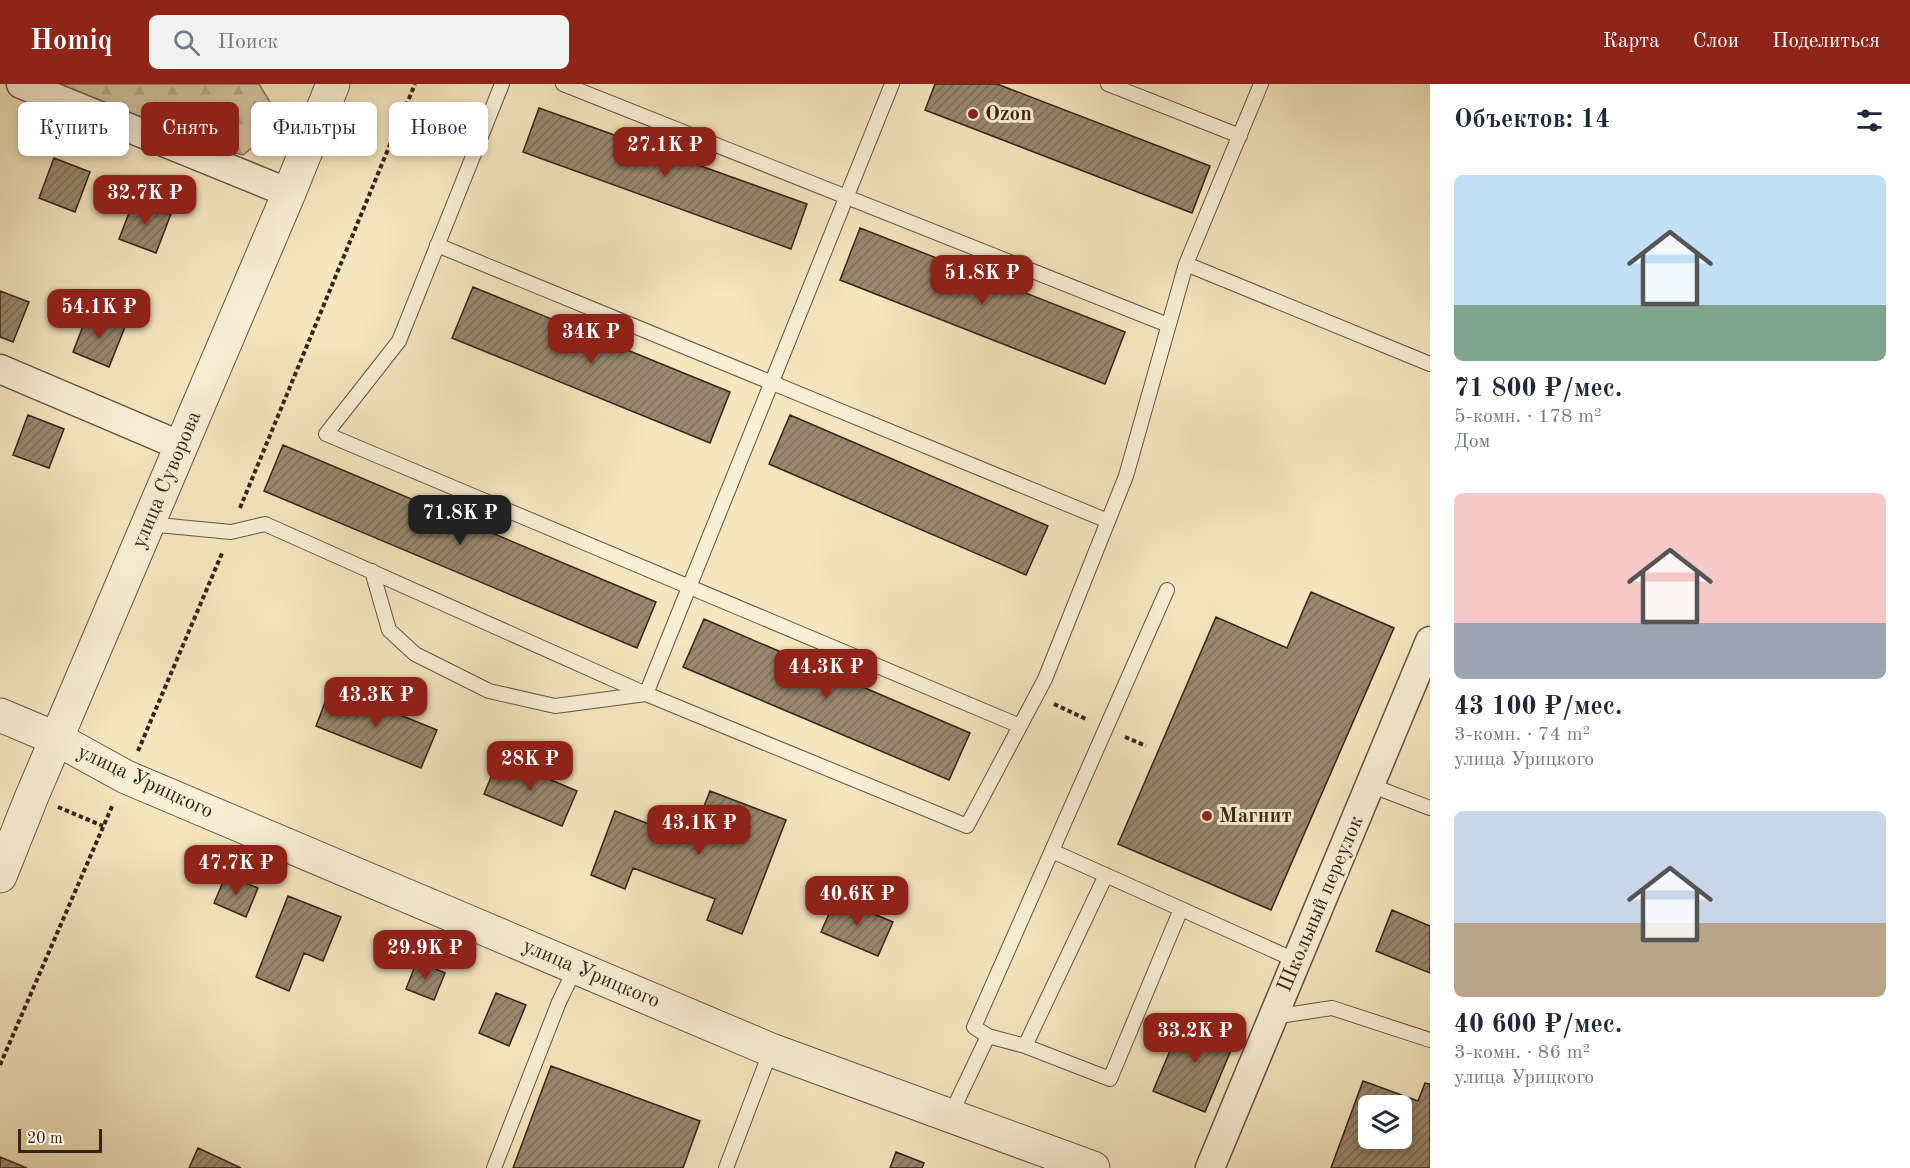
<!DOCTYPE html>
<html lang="ru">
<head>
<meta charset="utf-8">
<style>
  :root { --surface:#fff; --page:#f2f2f3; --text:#1f2937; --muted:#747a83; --accent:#8f2418 }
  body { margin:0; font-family:"Old Standard TT",serif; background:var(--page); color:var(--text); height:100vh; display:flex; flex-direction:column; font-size:22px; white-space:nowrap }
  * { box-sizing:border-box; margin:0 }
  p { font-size:20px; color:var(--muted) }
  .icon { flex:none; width:33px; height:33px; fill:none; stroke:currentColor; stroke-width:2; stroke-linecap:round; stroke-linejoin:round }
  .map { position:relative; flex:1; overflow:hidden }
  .panel { display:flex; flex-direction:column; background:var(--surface); width:480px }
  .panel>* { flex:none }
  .banner { position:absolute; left:18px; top:18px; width:570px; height:54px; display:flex; gap:12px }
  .fabs { position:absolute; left:1358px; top:1011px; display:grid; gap:12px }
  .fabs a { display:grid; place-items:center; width:54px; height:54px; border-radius:9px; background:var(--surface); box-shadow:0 3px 9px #0003; font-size:30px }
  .scale { position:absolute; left:18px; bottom:15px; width:84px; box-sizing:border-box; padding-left:6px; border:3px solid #382219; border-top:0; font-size:16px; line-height:21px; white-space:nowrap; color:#382219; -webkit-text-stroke:4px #f8efd6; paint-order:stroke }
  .price { position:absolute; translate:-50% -51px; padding:0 14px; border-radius:12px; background:var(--accent); color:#fff; font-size:20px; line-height:39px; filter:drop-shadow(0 2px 3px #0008) }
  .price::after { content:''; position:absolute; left:50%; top:36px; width:18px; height:14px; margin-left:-9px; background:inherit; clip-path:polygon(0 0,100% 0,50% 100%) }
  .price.on { background:#222; color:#fff }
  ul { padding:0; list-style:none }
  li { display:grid; align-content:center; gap:12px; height:318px; padding:0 24px }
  li span { display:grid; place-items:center; height:186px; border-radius:9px; color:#555 }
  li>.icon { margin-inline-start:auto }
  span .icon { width:108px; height:108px; fill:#fffc; stroke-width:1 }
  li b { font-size:26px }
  h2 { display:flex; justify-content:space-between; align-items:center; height:72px; padding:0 24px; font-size:26px }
  .pill { padding:0 21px; border-radius:9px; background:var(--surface); box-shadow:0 3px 9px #0003; font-size:21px; line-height:54px }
  .pill.on { background:var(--accent); color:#fff }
  header { display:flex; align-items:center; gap:36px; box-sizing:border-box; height:84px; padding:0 30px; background:var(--accent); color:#fff }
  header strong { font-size:28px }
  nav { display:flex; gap:33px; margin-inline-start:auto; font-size:21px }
  .search { width:420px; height:54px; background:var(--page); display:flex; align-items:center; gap:15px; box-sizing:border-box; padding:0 21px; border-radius:9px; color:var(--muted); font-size:22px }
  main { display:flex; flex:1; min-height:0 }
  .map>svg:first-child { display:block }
</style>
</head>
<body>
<header>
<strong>Homiq</strong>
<div class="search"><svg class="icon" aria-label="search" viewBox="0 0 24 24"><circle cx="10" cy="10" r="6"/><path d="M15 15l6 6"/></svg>Поиск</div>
<nav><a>Карта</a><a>Слои</a><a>Поделиться</a></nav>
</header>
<main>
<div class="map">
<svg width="1430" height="1084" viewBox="0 0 1430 1084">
  <defs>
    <pattern id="forest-firs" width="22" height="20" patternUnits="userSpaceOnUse" patternTransform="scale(1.5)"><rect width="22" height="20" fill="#d5c5a4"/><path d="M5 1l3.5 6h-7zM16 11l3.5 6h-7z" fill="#b8a98d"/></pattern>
    <pattern id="building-hatch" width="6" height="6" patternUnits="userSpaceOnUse" patternTransform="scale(1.5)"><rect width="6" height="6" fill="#9a8870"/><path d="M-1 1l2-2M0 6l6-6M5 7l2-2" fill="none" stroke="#7f6f5b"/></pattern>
  </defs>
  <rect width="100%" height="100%" fill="#f5e6c0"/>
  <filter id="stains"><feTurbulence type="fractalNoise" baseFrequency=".00333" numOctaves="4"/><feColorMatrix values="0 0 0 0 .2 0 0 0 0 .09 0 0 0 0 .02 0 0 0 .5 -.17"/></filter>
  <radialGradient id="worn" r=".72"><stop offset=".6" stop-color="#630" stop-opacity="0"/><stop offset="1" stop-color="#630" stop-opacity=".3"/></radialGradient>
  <path fill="url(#forest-firs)" stroke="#86745e" stroke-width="1.5" d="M 38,0 L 259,0 L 276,28 L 269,50 L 243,71 L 206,61 Z"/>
  <path fill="url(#building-hatch)" stroke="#382219" stroke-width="1.5" fill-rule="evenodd" d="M 935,0 L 997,0 L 1210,82 L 1192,129 L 925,26 Z
    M 539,24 L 807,120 L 791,165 L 523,68 Z
    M 54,74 L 90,88 L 75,128 L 39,114 Z
    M 134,116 L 171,130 L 156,169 L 119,155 Z
    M 860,144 L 1125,248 L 1105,300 L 840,196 Z
    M 473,203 L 730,308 L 710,359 L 452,254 Z
    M 0,207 L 29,218 L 13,258 L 0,253 Z
    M 88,229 L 125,243 L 109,283 L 73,268 Z
    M 28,331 L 64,345 L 49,384 L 13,371 Z
    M 790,331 L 1048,442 L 1026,491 L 769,380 Z
    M 283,361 L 656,518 L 637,564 L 264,407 Z
    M 1311,508 L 1394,544 L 1271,826 L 1118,760 L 1216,533 L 1287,564 Z
    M 704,535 L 970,649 L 949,696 L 683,583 Z
    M 331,603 L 437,646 L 421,684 L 316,642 Z
    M 499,674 L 577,707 L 562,742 L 484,710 Z
    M 710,707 L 786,736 L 742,850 L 707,836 L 715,815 L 633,784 L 625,805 L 591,791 L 615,727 L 691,756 Z
    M 226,791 L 258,804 L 246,833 L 214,819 Z
    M 288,812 L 341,833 L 323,877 L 304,869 L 289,907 L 256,893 Z
    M 836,814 L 893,838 L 878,872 L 821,848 Z
    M 1392,826 L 1430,842 L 1430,889 L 1376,867 Z
    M 417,877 L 445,889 L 434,916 L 406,905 Z
    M 496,909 L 526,921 L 509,962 L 479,949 Z
    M 1185,931 L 1237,952 L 1205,1028 L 1153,1007 Z
    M 551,982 L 700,1037 L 683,1084 L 513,1084 Z
    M 1363,997 L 1418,1017 L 1425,999 L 1430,1000 L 1430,1084 L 1331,1084 ZM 1368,1022 L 1401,1022 L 1401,1054 L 1368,1054 Z
    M 198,1064 L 241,1084 L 189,1084 Z
    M 896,1068 L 924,1079 L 922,1084 L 890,1084 Z
    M 0,1073 L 27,1084 L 0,1084 Z"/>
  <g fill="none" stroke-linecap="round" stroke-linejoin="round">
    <g stroke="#675343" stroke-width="16">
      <path id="service" d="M 502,0 L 399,257 L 326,350 L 1020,642
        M 563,0 L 1168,241
        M 1108,0 L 1240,52
        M 437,161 L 1108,437
        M 1186,180 L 1430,280
        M 148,440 L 231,448 L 265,440 L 646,610 L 967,742 L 1045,595 L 1126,392 L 1186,180 L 1261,0
        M 372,487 L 389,546 L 415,570 L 489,607 L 555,622 L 646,610 L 892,0
        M 1370,701 L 1430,724
        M 1052,767 L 1297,877
        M 1273,933 L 1332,924 L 1430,956
        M 988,952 L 1025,962 L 1110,995 L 1181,825
        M 1025,962 L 1106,791
        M 950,1032 L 988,952 L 974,943 L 1167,506
        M 494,1084 L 559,918 L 576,883
        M 726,1084 L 771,966"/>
    </g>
    <g stroke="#675343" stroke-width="31">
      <path id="minor" d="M 21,0 L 289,109
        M 0,285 L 181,362
        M 1210,1084 L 1430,557"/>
    </g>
    <g stroke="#675343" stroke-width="35">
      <path id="tertiary" d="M 0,631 L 57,655 L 126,693 L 771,966 L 1093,1084
        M 0,792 L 32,712 L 289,109 L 333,0"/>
    </g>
    <path stroke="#382219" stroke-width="4" stroke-dasharray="4.5 3" stroke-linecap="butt" d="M 240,424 L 415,0
      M 1054,620 L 1088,636
      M 1125,653 L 1146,662
      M 138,667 L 223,467
      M 58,723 L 103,742
      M 0,981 L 113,720"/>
    <use href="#service" stroke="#f8efd6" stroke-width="14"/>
    <use href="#minor" stroke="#f8efd6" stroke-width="28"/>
    <use href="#tertiary" stroke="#f8efd6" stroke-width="33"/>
  </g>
  <g fill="#8f2418" stroke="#f8efd6" stroke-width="2">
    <circle cx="973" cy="30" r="6"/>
    <circle cx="1207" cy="732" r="6"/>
  </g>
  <g text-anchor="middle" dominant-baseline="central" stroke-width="6" stroke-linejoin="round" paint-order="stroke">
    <g font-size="21" font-weight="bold" fill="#382219" stroke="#f8efd6" text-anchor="start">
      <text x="985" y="30">Ozon</text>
      <text x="1219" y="732">Магнит</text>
    </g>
    <g font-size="21" fill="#382219" stroke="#f8efd6">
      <text transform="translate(167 396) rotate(-67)">улица Суворова</text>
      <text transform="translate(145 698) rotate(25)">улица Урицкого</text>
      <text transform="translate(1321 820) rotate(-67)">Школьный переулок</text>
      <text transform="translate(591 890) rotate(23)">улица Урицкого</text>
    </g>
  </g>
  <rect width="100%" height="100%" filter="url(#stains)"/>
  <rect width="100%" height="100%" fill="url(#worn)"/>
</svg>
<div class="fabs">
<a><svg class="icon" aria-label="layers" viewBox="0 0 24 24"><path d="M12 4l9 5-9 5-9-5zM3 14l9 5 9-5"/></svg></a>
</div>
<div class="scale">20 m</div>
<b class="price" style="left:665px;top:94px">27.1K ₽</b>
<b class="price" style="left:145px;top:142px">32.7K ₽</b>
<b class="price" style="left:982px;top:222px">51.8K ₽</b>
<b class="price" style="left:99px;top:256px">54.1K ₽</b>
<b class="price" style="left:591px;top:281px">34K ₽</b>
<b class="price on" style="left:460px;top:462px">71.8K ₽</b>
<b class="price" style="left:826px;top:616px">44.3K ₽</b>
<b class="price" style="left:376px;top:644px">43.3K ₽</b>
<b class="price" style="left:530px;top:708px">28K ₽</b>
<b class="price" style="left:699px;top:772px">43.1K ₽</b>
<b class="price" style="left:236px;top:812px">47.7K ₽</b>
<b class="price" style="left:857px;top:843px">40.6K ₽</b>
<b class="price" style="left:425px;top:897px">29.9K ₽</b>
<b class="price" style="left:1195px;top:980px">33.2K ₽</b>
<div class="banner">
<a class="pill">Купить</a>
<a class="pill on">Снять</a>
<a class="pill">Фильтры</a>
<a class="pill">Новое</a>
</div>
</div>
<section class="panel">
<h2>Объектов: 14<svg class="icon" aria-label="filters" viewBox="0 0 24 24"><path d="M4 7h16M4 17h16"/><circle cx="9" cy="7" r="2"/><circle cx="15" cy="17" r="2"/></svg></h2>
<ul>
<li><span style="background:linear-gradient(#bfe0f5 70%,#7fa58c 0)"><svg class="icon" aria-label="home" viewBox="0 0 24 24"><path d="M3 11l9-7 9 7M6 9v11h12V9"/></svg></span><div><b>71 800 ₽/мес.</b><p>5-комн. · 178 m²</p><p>Дом</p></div></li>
<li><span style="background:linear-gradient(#f6c9c9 70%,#9aa5b1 0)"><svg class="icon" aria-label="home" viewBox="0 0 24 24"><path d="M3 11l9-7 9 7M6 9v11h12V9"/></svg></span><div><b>43 100 ₽/мес.</b><p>3-комн. · 74 m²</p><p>улица Урицкого</p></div></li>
<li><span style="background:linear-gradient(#c9d6e8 60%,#b9a48a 0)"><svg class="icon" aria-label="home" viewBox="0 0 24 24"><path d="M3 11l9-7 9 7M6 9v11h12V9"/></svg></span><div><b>40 600 ₽/мес.</b><p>3-комн. · 86 m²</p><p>улица Урицкого</p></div></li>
</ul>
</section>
</main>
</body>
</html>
